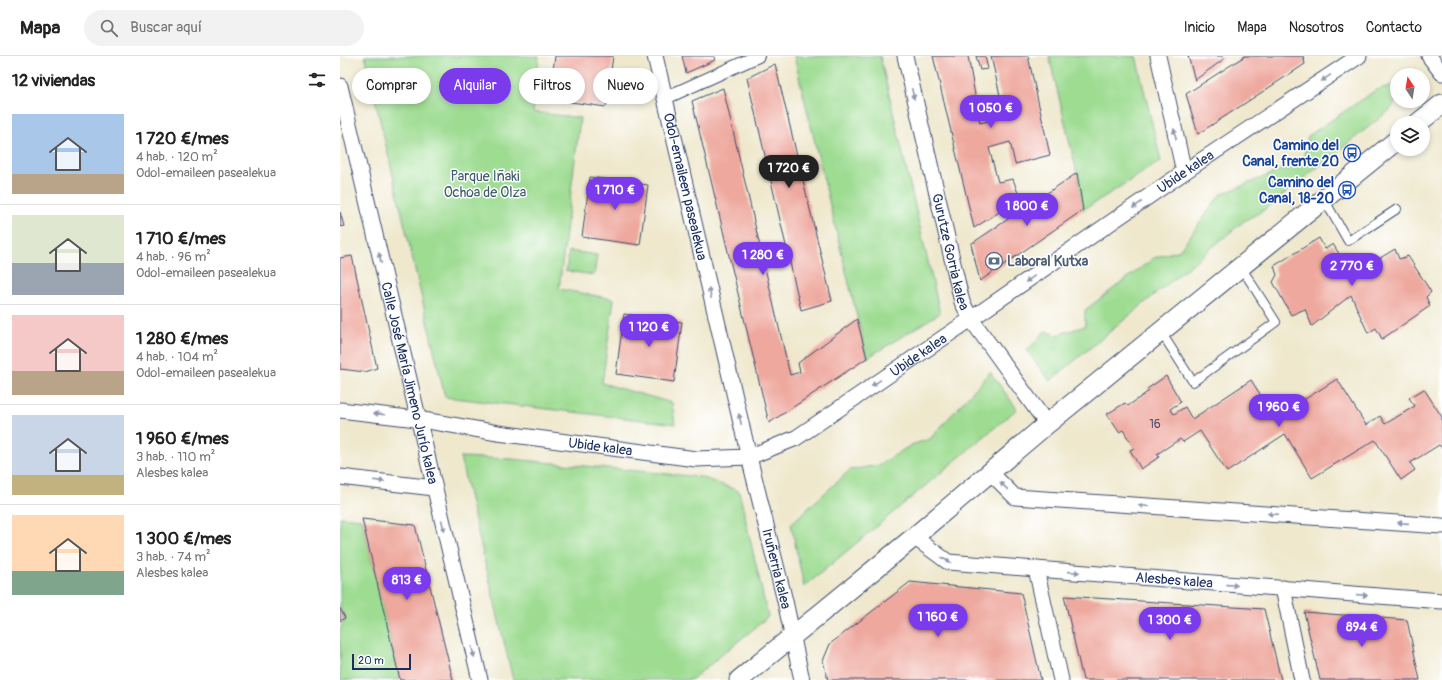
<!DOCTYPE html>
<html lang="es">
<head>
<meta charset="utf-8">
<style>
  :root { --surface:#fff; --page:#f2f2f2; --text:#222; --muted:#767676; --line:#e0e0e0; --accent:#7c3aed }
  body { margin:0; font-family:Pangolin,sans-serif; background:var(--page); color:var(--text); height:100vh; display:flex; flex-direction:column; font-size:15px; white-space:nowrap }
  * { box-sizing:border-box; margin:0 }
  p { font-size:13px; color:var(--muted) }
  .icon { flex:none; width:22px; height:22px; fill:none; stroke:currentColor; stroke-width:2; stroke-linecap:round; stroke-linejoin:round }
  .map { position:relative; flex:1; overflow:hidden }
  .sheet { display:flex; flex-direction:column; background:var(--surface); width:340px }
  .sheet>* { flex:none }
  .guide { position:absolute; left:12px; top:12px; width:380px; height:36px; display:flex; gap:8px }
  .needle { width:26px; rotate:348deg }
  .controls { position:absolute; left:1050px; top:12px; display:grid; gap:8px }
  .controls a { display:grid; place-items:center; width:40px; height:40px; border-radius:50%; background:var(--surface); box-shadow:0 2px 6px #0003; font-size:20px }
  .scale { position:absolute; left:12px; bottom:10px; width:59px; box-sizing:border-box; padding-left:4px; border:2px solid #1b2f5e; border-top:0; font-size:11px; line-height:14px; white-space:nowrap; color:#1b2f5e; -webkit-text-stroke:3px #fff; paint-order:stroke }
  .price { position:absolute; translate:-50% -34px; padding:0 9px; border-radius:14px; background:var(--accent); color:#fff; font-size:13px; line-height:26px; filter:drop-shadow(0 1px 2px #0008) }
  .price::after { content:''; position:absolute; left:50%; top:24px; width:12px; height:9px; margin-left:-6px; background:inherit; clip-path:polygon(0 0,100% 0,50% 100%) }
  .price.active { background:#222; color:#fff }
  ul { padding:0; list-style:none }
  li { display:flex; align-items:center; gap:12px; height:100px; padding:0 12px }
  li+li { border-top:1px solid var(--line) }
  li span { display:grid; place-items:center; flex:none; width:112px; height:80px; border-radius:0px; color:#555 }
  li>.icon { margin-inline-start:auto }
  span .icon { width:48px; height:48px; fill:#fffc; stroke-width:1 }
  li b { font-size:17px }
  h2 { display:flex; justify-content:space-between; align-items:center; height:48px; padding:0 12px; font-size:17px }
  .tag { padding:0 14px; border-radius:18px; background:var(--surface); box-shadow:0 2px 6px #0003; font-size:14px; line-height:36px }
  .tag.active { background:var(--accent); color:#fff }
  header { display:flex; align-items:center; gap:24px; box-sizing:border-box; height:56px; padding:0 20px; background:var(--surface); border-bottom:1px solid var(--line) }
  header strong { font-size:19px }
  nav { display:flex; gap:22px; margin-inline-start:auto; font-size:14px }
  .search { width:280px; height:36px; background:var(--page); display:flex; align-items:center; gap:10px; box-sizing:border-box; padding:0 14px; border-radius:22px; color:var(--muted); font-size:15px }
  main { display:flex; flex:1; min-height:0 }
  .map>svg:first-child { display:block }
</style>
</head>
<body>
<header>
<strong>Mapa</strong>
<div class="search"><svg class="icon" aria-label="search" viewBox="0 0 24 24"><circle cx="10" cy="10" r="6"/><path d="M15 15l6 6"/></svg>Buscar aquí</div>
<nav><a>Inicio</a><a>Mapa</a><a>Nosotros</a><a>Contacto</a></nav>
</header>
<main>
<section class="sheet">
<h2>12 viviendas<svg class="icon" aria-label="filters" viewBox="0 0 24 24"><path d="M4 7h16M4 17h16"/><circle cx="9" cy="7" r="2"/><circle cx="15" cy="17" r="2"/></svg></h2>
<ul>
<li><span style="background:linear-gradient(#a9c7e8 75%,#b9a48a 0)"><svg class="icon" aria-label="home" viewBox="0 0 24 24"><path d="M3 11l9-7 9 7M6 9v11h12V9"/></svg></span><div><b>1 720 €/mes</b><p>4 hab. · 120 m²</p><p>Odol-emaileen pasealekua</p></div></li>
<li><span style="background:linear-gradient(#dfe7d0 60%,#9aa5b1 0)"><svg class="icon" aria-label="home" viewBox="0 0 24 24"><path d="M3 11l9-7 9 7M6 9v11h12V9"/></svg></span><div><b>1 710 €/mes</b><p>4 hab. · 96 m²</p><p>Odol-emaileen pasealekua</p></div></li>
<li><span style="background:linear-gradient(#f6c9c9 70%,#b9a48a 0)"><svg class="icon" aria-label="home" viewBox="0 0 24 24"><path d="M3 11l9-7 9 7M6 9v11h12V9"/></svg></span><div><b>1 280 €/mes</b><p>4 hab. · 104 m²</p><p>Odol-emaileen pasealekua</p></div></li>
<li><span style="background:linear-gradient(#c9d6e8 75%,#c2b280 0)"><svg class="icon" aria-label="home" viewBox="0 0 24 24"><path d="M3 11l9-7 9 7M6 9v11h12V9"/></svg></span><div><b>1 960 €/mes</b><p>3 hab. · 110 m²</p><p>Alesbes kalea</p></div></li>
<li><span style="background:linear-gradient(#ffd9b3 70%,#7fa58c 0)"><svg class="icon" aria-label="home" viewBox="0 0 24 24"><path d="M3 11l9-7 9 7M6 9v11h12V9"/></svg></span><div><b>1 300 €/mes</b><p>3 hab. · 74 m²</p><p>Alesbes kalea</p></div></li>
</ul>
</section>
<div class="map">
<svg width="1102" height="624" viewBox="0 0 1102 624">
  <rect width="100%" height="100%" fill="#fff"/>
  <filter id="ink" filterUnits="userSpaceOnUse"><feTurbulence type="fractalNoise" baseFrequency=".025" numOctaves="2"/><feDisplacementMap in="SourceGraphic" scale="8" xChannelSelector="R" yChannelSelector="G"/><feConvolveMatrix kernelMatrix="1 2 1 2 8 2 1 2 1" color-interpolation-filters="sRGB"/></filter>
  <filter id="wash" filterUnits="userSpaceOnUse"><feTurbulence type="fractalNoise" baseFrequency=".012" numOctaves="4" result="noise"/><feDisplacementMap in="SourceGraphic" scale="16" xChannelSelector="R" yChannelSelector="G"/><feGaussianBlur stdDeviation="0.9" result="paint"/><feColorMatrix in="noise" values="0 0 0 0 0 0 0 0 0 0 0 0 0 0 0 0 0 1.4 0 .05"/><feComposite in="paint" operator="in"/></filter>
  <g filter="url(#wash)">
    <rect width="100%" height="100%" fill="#efe8cd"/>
    <path fill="#9edc92" stroke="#5c8678" d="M 25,0 L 199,0 L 193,56 L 240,62 L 219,233 L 274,243 L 262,327 L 332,347 L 335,368 L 105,341 Z
      M 454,0 L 540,0 L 600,257 L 527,302 Z
      M 709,0 L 796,0 L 821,105 L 743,154 L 737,117 Z
      M 1057,28 L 1057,43 L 1051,53 L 924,154 L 904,165 L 710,325 L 687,295 L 705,275 L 717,279 L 745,270 L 745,254 L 814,202 L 840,194 L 880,139 L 963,105 L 968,80 L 1036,34 Z
      M 229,195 L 257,199 L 254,219 L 226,215 Z
      M 650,316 L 677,353 L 464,531 L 451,468 L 510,414 L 539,409 L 571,389 L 590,383 Z
      M 120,401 L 171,403 L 361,421 L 399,435 L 428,561 L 351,624 L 173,624 Z
      M 0,461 L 22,463 L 60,624 L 0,624 L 0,574 L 5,562 L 0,552 Z"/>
    <g id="blocks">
      <path fill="#eea89e" d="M 215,0 L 273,0 L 266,51 L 209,43 Z
        M 342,0 L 374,0 L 375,4 L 346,17 Z
        M 593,0 L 628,0 L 640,67 L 665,61 L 651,0 L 688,0 L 710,99 L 675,108 L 670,86 L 649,92 L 658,126 L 673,123 L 680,143 L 634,172 Z
        M 636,0 L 645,0 L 648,13 L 640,14 Z
        M 848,0 L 883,0 L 884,3 L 855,24 Z
        M 905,0 L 963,0 L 965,8 L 858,78 L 846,38 Z
        M 435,8 L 492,245 L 461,254 L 407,22 Z
        M 383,32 L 450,319 L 460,316 L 458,307 L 517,263 L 527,302 L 429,367 L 352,45 Z
        M 737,117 L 743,154 L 640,225 L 631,188 Z
        M 250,121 L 308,129 L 300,189 L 242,181 Z
        M 0,156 L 4,170 L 0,171 Z
        M 979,182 L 985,193 L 993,188 L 1012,219 L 1055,193 L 1059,203 L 1068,200 L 1091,236 L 1086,241 L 1090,250 L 1042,283 L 1036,272 L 1028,277 L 1011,239 L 972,270 L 965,253 L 951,259 L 933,226 L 937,219 L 934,210 Z
        M 12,200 L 37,312 L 25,316 L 0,313 L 0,202 Z
        M 284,258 L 342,266 L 334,326 L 276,318 Z
        M 826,320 L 841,346 L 830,353 L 834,358 L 845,351 L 852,363 L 911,324 L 935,362 L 997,323 L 1026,369 L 1040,360 L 1045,368 L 1075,350 L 1069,342 L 1084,333 L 1102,361 L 1102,392 L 1099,389 L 1070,407 L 1075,414 L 1061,424 L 1035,384 L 972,422 L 945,378 L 887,416 L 860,375 L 843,386 L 840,383 L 817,398 L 819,401 L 801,413 L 790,394 L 794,392 L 783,374 L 779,376 L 767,358 L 785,347 L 788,350 L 809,335 L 807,333 Z
        M 22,463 L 75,469 L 113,624 L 60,624 Z
        M 570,526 L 681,537 L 701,624 L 488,624 L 483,605 L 490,588 Z
        M 724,540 L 924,553 L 941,624 L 743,624 Z
        M 0,552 L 5,562 L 0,565 Z
        M 964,556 L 1067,564 L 1080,624 L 980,624 Z"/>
    </g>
  </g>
  <g filter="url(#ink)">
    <use href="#blocks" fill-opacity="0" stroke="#3b4b6f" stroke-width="1"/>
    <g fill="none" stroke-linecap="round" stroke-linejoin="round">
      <g stroke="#3b4b6f" stroke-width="10">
        <path id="service" d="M 984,143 L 1008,185 L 1057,153
          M 821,276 L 853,326 L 936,266 L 901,211"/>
      </g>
      <g stroke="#3b4b6f" stroke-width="14">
        <path id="pedestrian" d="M 332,39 L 418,0"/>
      </g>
      <g stroke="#3b4b6f" stroke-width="17">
        <g id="minor">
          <path id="s1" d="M 315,0 L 409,401 L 445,545 L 462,624"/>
          <path id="s2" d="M 565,0 L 622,246 L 631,263 L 707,368"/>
          <path d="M 818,0 L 844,116"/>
          <path d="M 1089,0 L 1102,17"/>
          <path id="s3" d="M 0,30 L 140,624"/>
          <path id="s4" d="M 0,354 L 77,363 L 158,377 L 356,403 L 409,401 L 456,382 L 631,263 L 844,116 L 1019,0"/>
          <path d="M 650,416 L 675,441 L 1102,470"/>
          <path d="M 0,421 L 94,432"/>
          <path id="s5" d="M 574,481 L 608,506 L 1102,545"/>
          <path d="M 696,513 L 721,624"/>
          <path d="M 943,532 L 962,624"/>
        </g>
      </g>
      <g stroke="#3b4b6f" stroke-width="21">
        <path id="tertiary" d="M 1078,67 L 1102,48
          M 399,624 L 574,481 L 707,368 L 1057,84"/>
      </g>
      <use href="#service" stroke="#fff" stroke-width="8"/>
      <use href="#pedestrian" stroke="#fff" stroke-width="12"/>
      <use href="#minor" stroke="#fff" stroke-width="15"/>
      <use href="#tertiary" stroke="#fff" stroke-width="19"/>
    </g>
    <defs><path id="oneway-solid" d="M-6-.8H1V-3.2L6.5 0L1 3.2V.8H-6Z"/></defs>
    <g fill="#8d97ae">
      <use href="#oneway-solid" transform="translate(986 22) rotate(146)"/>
      <use href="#oneway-solid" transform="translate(573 38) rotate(77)"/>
      <use href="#oneway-solid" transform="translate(835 78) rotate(-103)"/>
      <use href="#oneway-solid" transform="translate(797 149) rotate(145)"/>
      <use href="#oneway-solid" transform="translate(40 202) rotate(-103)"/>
      <use href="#oneway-solid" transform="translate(690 223) rotate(145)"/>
      <use href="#oneway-solid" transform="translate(370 237) rotate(-103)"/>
      <use href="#oneway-solid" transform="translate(536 327) rotate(146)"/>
      <use href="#oneway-solid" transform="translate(39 358) rotate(-173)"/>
      <use href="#oneway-solid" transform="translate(400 363) rotate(-103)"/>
      <use href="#oneway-solid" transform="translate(39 425) rotate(7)"/>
      <use href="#oneway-solid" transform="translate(664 430) rotate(-136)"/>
      <use href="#oneway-solid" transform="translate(804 450) rotate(-176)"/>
      <use href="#oneway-solid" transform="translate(933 458) rotate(-176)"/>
      <use href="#oneway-solid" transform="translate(1063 467) rotate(-176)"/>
      <use href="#oneway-solid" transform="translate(103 470) rotate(77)"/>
      <use href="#oneway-solid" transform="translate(606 504) rotate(28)"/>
      <use href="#oneway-solid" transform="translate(734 516) rotate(4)"/>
      <use href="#oneway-solid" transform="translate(892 529) rotate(4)"/>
      <use href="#oneway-solid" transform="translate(1022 539) rotate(4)"/>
      <use href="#oneway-solid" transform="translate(133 596) rotate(77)"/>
    </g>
  </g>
  <defs>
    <g id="bus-ring" transform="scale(0.9)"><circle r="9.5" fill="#fff" stroke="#1a4fb4" stroke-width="1.5"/><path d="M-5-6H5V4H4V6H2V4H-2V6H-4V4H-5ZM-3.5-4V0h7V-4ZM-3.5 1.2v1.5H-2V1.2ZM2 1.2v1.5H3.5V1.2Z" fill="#1a4fb4"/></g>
    <g id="bank-ring" transform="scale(0.9)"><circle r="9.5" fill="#fff" stroke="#5c6f8a" stroke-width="1.5"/><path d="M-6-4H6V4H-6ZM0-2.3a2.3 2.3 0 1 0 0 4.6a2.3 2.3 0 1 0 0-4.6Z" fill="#5c6f8a"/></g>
  </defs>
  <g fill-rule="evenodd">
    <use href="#bus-ring" x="1012" y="97"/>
    <use href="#bus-ring" x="1007" y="134"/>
    <use href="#bank-ring" x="654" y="205"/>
  </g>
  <g text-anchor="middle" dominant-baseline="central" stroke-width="3" stroke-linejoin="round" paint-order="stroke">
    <g font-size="12" fill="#504d6e">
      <text x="815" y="368">16</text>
    </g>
    <g font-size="14" font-weight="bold" fill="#164399" stroke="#fff" text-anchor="end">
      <text x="999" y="89">Camino del<tspan x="999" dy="16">Canal, frente 20</tspan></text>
      <text x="994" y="126">Camino del<tspan x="994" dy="16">Canal, 18-20</tspan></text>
    </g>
    <g font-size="14" fill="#1b2f5e" stroke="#fff">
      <text stroke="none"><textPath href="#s4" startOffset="935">Ubide kalea</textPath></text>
      <text stroke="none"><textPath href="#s1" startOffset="134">Odol-emaileen pasealekua</textPath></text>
      <text stroke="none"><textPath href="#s2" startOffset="201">Gurutze Gorria kalea</textPath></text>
      <text stroke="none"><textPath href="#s4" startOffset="611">Ubide kalea</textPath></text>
      <text stroke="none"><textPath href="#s3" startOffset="305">Calle José María Jimeno Jurío kalea</textPath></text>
      <text stroke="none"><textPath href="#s4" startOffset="263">Ubide kalea</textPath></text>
      <text stroke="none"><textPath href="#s1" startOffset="527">Iruñerria kalea</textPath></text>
      <text stroke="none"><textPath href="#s5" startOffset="269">Alesbes kalea</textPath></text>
    </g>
    <g font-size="14" fill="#3c5a6b" stroke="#fff">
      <text x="145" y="120">Parque Iñaki<tspan x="145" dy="16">Ochoa de Olza</tspan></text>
    </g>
    <g font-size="14" font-weight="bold" fill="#4e5e75" stroke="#fff" text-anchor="start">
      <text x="667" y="205">Laboral Kutxa</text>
    </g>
  </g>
</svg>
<div class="controls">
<a><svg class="needle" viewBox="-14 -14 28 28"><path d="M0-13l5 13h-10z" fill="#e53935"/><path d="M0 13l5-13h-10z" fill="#767676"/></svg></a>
<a><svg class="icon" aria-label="layers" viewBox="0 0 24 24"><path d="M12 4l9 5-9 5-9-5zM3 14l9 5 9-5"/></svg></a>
</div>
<div class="scale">20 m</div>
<b class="price" style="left:651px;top:73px">1 050 €</b>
<b class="price active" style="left:449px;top:133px">1 720 €</b>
<b class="price" style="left:275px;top:155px">1 710 €</b>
<b class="price" style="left:687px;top:171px">1 800 €</b>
<b class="price" style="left:423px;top:220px">1 280 €</b>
<b class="price" style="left:1012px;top:231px">2 770 €</b>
<b class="price" style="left:309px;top:292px">1 120 €</b>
<b class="price" style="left:939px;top:372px">1 960 €</b>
<b class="price" style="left:67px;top:545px">813 €</b>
<b class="price" style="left:598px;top:582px">1 160 €</b>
<b class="price" style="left:830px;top:585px">1 300 €</b>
<b class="price" style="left:1022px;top:592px">894 €</b>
<div class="guide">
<a class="tag">Comprar</a>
<a class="tag active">Alquilar</a>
<a class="tag">Filtros</a>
<a class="tag">Nuevo</a>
</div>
</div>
</main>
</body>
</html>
